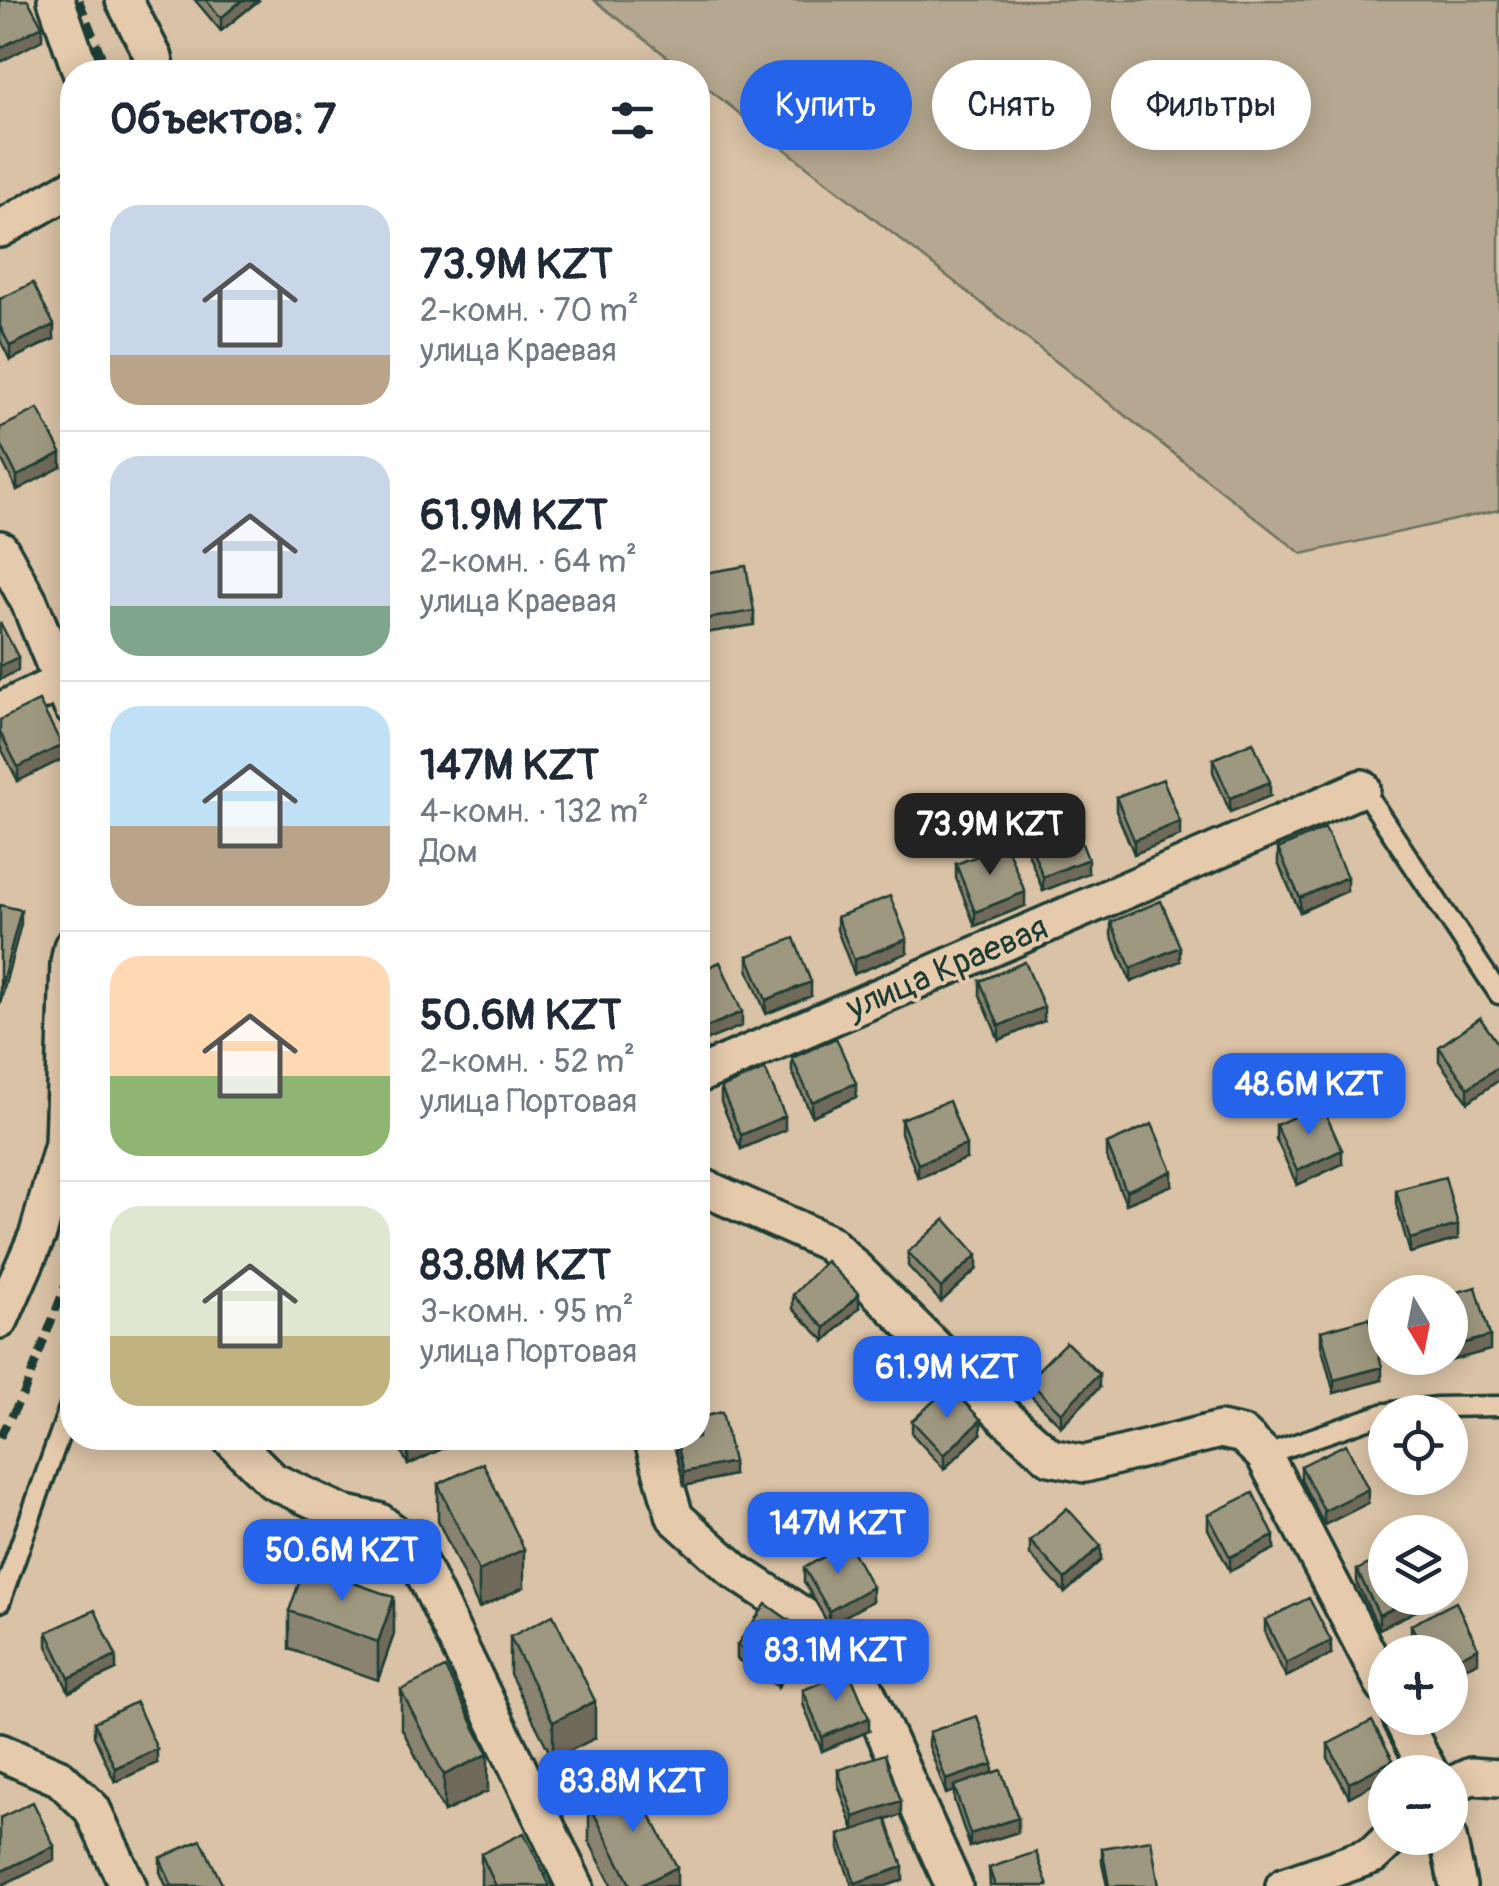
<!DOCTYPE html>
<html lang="ru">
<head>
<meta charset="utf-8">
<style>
  :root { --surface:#fff; --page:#f2f2f3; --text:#1f2937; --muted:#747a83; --line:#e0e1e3; --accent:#2563eb }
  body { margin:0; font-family:Pangolin,sans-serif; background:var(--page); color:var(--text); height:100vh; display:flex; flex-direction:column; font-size:38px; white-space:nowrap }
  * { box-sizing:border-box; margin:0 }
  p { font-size:32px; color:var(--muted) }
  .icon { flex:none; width:55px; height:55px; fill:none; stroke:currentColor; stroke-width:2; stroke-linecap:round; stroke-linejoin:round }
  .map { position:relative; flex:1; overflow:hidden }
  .side { position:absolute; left:60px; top:60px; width:650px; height:1390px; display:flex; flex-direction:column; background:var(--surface); border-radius:40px; box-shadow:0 5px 25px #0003 }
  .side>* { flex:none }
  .banner { position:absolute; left:740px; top:60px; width:608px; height:90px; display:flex; gap:20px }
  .needle { width:65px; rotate:170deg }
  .buttons { position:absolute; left:1368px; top:1275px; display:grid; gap:20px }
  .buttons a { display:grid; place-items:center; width:100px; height:100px; border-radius:50%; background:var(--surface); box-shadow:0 5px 25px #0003; font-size:50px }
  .price { position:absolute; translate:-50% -85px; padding:0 22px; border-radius:20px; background:var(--accent); color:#fff; font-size:32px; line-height:65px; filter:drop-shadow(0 2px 5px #0008) }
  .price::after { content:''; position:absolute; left:50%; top:60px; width:30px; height:22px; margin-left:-15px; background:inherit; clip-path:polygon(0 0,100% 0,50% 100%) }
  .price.current { background:#222; color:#fff }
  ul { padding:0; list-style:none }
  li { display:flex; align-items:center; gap:30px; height:250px; padding:0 50px }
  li+li { border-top:2px solid var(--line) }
  li span { display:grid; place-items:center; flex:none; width:280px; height:200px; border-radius:30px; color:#555 }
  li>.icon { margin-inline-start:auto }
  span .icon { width:120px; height:120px; fill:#fffc; stroke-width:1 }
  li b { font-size:42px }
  h2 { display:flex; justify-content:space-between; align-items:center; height:120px; padding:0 50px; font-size:42px }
  .pill { padding:0 35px; border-radius:45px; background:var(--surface); box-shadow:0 5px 25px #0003; font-size:35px; line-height:90px }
  .pill.current { background:var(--accent); color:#fff }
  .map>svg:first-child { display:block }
</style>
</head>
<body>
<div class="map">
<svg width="1499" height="1886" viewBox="0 0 1499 1886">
  <rect width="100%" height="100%" fill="#d9c2a5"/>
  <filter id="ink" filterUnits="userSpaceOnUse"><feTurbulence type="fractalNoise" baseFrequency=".01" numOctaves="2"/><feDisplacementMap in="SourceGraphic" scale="20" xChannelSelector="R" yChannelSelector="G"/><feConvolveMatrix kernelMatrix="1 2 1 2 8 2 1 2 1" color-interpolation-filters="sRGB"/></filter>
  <g filter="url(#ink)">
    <path fill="#b6a890" stroke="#6a7262" stroke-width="2.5" d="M 594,0 L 1499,0 L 1499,510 L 1302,554 L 698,81 L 698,72 L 687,72 Z"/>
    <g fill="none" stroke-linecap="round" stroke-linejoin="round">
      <g stroke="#1f3d34" stroke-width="25">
        <path id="service" d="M 1362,788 L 1499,994
          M 1392,1412 L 1437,1407 L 1499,1406
          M 1264,1455 L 1385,1413
          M 0,1602 L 72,1400"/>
      </g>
      <g stroke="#1f3d34" stroke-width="42">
        <path id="minor" d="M 56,0 L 81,72
          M 124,0 L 154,58 L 157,72
          M 0,229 L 72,188
          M 0,549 L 29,602 L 72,707
          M 0,711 L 63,681
          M 698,1075 L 1362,788
          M 698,1185 L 829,1243 L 1005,1417 L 1050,1457 L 1085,1464 L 1220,1430 L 1243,1435 L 1264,1455 L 1385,1687
          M 0,1320 L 38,1234 L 63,1144 L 69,963 L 72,947
          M 230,1438 L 273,1481 L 342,1513 L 378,1521 L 411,1546 L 575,1886
          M 652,1438 L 675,1517 L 735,1571 L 805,1617 L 848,1651 L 954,1886
          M 1401,1718 L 1429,1772
          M 0,1752 L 60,1778 L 92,1809 L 128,1886
          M 1450,1786 L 1471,1776 L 1499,1778
          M 1448,1838 L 1458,1886
          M 1284,1886 L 1373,1855 L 1391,1838"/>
      </g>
      <use href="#service" stroke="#e5caac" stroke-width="18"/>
      <use href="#minor" stroke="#e5caac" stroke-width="35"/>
      <path stroke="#1f3d34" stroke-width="8" stroke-dasharray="15 8" stroke-linecap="butt" d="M 79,0 L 108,72
        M 0,1437 L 24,1393 L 72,1268"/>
    </g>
    <path fill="#89836f" stroke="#1f3d34" stroke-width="2.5" d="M 195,0 L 258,0 L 258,1 L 221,31 Z
      M 0,299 L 54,339 L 10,360 L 0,340 Z
      M 0,428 L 61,467 L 17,490 L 0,456 Z
      M 72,571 L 72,606 L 65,589 L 65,575 Z
      M 698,574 L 754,611 L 754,625 L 705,633 L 698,590 Z
      M 0,732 L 62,759 L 18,781 L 0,746 Z
      M 1213,759 L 1270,796 L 1230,812 L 1213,772 Z
      M 1116,797 L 1180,836 L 1134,854 L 1116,811 Z
      M 1027,836 L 1088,873 L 1043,891 L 1027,850 Z
      M 1278,849 L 1347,891 L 1300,912 L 1278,863 Z
      M 956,864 L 1025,906 L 975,926 L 956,878 Z
      M 837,917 L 907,953 L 854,974 L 837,930 Z
      M 1111,922 L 1180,961 L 1131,982 L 1111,935 Z
      M 748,956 L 811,996 L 766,1014 L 748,969 Z
      M 980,981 L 1044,1021 L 999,1040 L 980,995 Z
      M 1480,1018 L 1468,1102 L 1439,1061 L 1439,1047 Z
      M 792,1058 L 856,1097 L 812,1116 L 792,1072 Z
      M 721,1088 L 785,1130 L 741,1149 L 721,1102 Z
      M 901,1119 L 966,1159 L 918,1178 L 901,1133 Z
      M 1276,1125 L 1342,1164 L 1297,1185 L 1276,1139 Z
      M 1107,1144 L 1172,1185 L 1126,1204 L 1107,1158 Z
      M 1396,1190 L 1458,1239 L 1410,1253 L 1396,1204 Z
      M 908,1252 L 977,1269 L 941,1302 L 908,1266 Z
      M 793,1295 L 859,1308 L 825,1341 L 793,1309 Z
      M 1321,1331 L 1382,1380 L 1334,1393 L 1321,1345 Z
      M 1028,1380 L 1099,1388 L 1061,1426 L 1028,1393 Z
      M 912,1421 L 981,1434 L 944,1469 L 912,1434 Z
      M 395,1438 L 452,1438 L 452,1444 L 408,1465 Z
      M 673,1438 L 698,1438 L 733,1475 L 684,1486 Z
      M 1301,1466 L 1368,1503 L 1324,1525 L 1301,1480 Z
      M 438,1484 L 524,1587 L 479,1608 L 438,1521 Z
      M 1208,1515 L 1274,1549 L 1230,1571 L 1208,1529 Z
      M 1030,1541 L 1101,1560 L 1065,1593 L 1030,1555 Z
      M 804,1568 L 872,1601 L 829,1625 L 804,1582 Z
      M 1357,1570 L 1424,1598 L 1424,1607 L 1379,1629 L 1357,1584 Z
      M 289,1611 L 394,1634 L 378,1680 L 289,1649 Z
      M 1265,1620 L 1331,1654 L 1286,1677 L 1265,1634 Z
      M 1411,1625 L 1478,1662 L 1450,1652 L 1418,1652 L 1411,1639 Z
      M 47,1632 L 116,1670 L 69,1692 L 47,1646 Z
      M 510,1637 L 595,1738 L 553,1759 L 510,1674 Z
      M 737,1645 L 807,1647 L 778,1687 L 737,1659 Z
      M 401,1690 L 488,1791 L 444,1812 L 401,1727 Z
      M 803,1690 L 869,1731 L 822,1751 L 803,1704 Z
      M 94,1722 L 157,1763 L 115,1782 L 94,1736 Z
      M 929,1732 L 993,1773 L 1018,1832 L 970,1847 L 954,1800 L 954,1791 L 946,1794 L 929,1746 Z
      M 1328,1744 L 1393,1772 L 1349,1797 L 1328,1758 Z
      M 838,1770 L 901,1815 L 887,1820 L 903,1880 L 886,1886 L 852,1886 L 839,1849 L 839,1835 L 854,1830 L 838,1784 Z
      M 589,1804 L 677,1886 L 612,1886 L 589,1841 Z
      M 1102,1848 L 1159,1886 L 1107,1886 L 1102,1862 Z
      M 481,1854 L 550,1886 L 481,1886 Z
      M 160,1858 L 222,1886 L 166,1886 L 160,1872 Z
      M 989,1868 L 1048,1886 L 990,1886 Z"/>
    <path fill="#6f6a5a" stroke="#1f3d34" stroke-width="2.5" d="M 242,0 L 258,1 L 221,31 L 221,18 Z
      M 42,26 L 42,40 L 0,62 L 0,48 Z
      M 54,325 L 54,339 L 10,360 L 10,346 Z
      M 61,453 L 61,467 L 17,490 L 17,476 Z
      M 18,657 L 18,670 L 0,680 L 0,666 Z
      M 62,745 L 62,759 L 18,781 L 18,767 Z
      M 1270,782 L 1270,796 L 1230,812 L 1230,798 Z
      M 1180,822 L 1180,836 L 1134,854 L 1134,840 Z
      M 1088,859 L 1088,873 L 1043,891 L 1043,877 Z
      M 1347,877 L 1347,891 L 1300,912 L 1300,898 Z
      M 1025,892 L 1025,906 L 975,926 L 975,912 Z
      M 21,910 L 21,924 L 0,1004 L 0,990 Z
      M 907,939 L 907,953 L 854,974 L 854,960 Z
      M 1180,947 L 1180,961 L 1131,982 L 1131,968 Z
      M 811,982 L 811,996 L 766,1014 L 766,1000 Z
      M 1044,1007 L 1044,1021 L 999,1040 L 999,1026 Z
      M 742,1012 L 742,1026 L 698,1044 L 698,1031 Z
      M 1499,1066 L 1499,1080 L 1468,1102 L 1468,1088 Z
      M 856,1083 L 856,1097 L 812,1116 L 812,1102 Z
      M 785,1116 L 785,1130 L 741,1149 L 741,1135 Z
      M 966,1145 L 966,1159 L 918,1178 L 918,1164 Z
      M 1342,1150 L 1342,1164 L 1297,1185 L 1297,1171 Z
      M 1172,1171 L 1172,1185 L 1126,1204 L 1126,1191 Z
      M 1458,1225 L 1458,1239 L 1410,1253 L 1410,1239 Z
      M 977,1255 L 977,1269 L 941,1302 L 941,1288 Z
      M 859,1294 L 859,1308 L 825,1341 L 825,1328 Z
      M 1490,1336 L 1490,1350 L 1442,1363 L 1442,1358 L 1450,1358 L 1450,1347 Z
      M 1382,1367 L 1382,1380 L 1334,1393 L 1334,1380 Z
      M 1099,1374 L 1099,1388 L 1061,1426 L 1061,1413 Z
      M 981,1420 L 981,1434 L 944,1469 L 944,1455 Z
      M 408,1438 L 452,1438 L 452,1444 L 408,1465 Z
      M 733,1462 L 733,1475 L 684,1486 L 684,1472 Z
      M 1368,1489 L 1368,1503 L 1324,1525 L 1324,1511 Z
      M 1274,1536 L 1274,1549 L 1230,1571 L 1230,1557 Z
      M 1101,1546 L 1101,1560 L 1065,1593 L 1065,1579 Z
      M 524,1549 L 524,1587 L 479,1608 L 479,1571 Z
      M 872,1587 L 872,1601 L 829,1625 L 829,1611 Z
      M 394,1597 L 394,1634 L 378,1680 L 378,1642 Z
      M 1415,1598 L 1424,1598 L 1424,1607 L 1379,1629 L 1379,1615 Z
      M 807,1633 L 807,1647 L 778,1687 L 778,1674 Z
      M 1331,1641 L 1331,1654 L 1286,1677 L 1286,1663 Z
      M 1478,1648 L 1478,1662 L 1450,1675 L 1450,1662 Z
      M 116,1656 L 116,1670 L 69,1692 L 69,1678 Z
      M 595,1701 L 595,1738 L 553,1759 L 553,1722 Z
      M 869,1718 L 869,1731 L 822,1751 L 822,1737 Z
      M 157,1749 L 157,1763 L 115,1782 L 115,1768 Z
      M 488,1754 L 488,1791 L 444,1812 L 444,1775 Z
      M 1393,1760 L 1393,1772 L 1385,1772 L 1385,1778 L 1349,1797 L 1349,1783 Z
      M 993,1764 L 993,1778 L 954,1786 L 954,1791 L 946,1794 L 946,1780 Z
      M 901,1801 L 901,1815 L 854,1831 L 854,1817 Z
      M 1018,1818 L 1018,1832 L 970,1847 L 970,1834 Z
      M 54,1846 L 54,1860 L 0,1886 L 0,1872 Z
      M 677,1867 L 677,1886 L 639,1886 Z
      M 903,1867 L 903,1880 L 886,1886 L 855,1886 L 855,1883 Z"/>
    <path fill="#9f9881" stroke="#1f3d34" stroke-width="2.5" d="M 0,0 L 28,0 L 42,26 L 0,48 Z
      M 206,0 L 242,0 L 221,18 Z
      M 33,283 L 54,325 L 10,346 L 0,326 L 0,299 Z
      M 38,409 L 61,453 L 17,476 L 0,442 L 0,428 Z
      M 746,566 L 754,611 L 705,619 L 698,574 Z
      M 72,571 L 72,592 L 65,575 Z
      M 0,622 L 18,657 L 0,666 Z
      M 39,701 L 62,745 L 18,767 L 0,732 L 0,720 Z
      M 1253,742 L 1270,782 L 1230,798 L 1213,759 Z
      M 1163,779 L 1180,822 L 1134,840 L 1116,797 Z
      M 1072,818 L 1088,859 L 1043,877 L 1027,836 Z
      M 1325,828 L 1347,877 L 1300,898 L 1278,849 Z
      M 1006,845 L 1025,892 L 975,912 L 956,864 Z
      M 890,896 L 907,939 L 854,960 L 837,917 Z
      M 1161,901 L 1180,947 L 1131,968 L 1111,922 Z
      M 0,905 L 21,910 L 0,990 Z
      M 794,938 L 811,982 L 766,1000 L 748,956 Z
      M 720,962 L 742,1012 L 698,1031 L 698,972 Z
      M 1025,962 L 1044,1007 L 999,1026 L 980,981 Z
      M 1480,1018 L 1499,1045 L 1499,1066 L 1468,1088 L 1439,1047 Z
      M 836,1038 L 856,1083 L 812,1102 L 792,1058 Z
      M 765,1069 L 785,1116 L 741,1135 L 721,1088 Z
      M 949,1101 L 966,1145 L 918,1164 L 901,1119 Z
      M 1321,1104 L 1342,1150 L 1297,1171 L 1276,1125 Z
      M 1152,1124 L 1172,1171 L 1126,1191 L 1107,1144 Z
      M 1445,1177 L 1458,1225 L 1410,1239 L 1396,1190 Z
      M 945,1219 L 977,1255 L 941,1288 L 908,1252 Z
      M 826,1261 L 859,1294 L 825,1328 L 793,1295 Z
      M 1476,1287 L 1490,1336 L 1450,1347 L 1450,1294 Z
      M 1369,1318 L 1382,1367 L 1334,1380 L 1321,1331 Z
      M 1066,1342 L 1099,1374 L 1061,1413 L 1028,1380 Z
      M 950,1386 L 981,1420 L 944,1455 L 912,1421 Z
      M 722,1412 L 733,1462 L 684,1472 L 676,1438 L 698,1438 L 698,1418 Z
      M 1346,1444 L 1368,1489 L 1324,1511 L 1301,1466 Z
      M 483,1463 L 524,1549 L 479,1571 L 438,1484 Z
      M 1253,1493 L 1274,1536 L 1230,1557 L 1208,1515 Z
      M 1067,1508 L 1101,1546 L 1065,1579 L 1030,1541 Z
      M 848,1543 L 872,1587 L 829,1611 L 804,1568 Z
      M 1385,1556 L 1385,1598 L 1415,1598 L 1379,1615 L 1357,1570 Z
      M 305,1566 L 394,1597 L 378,1642 L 289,1611 Z
      M 1309,1598 L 1331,1641 L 1286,1663 L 1265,1620 Z
      M 1456,1602 L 1478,1648 L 1450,1662 L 1450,1652 L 1425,1652 L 1411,1625 Z
      M 766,1604 L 807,1633 L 778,1674 L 737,1645 Z
      M 95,1610 L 116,1656 L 69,1678 L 47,1632 Z
      M 553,1615 L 595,1701 L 553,1722 L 510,1637 Z
      M 445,1668 L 488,1754 L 444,1775 L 401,1690 Z
      M 849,1671 L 869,1718 L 822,1737 L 803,1690 Z
      M 136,1702 L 157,1749 L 115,1768 L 94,1722 Z
      M 977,1716 L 993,1764 L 946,1780 L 929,1732 Z
      M 1372,1721 L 1393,1760 L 1349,1783 L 1328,1744 Z
      M 885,1754 L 901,1801 L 854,1817 L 838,1770 Z
      M 1001,1770 L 1018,1818 L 970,1834 L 954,1786 Z
      M 633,1782 L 677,1867 L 639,1886 L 631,1886 L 589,1804 Z
      M 33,1802 L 54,1846 L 0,1872 L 0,1818 Z
      M 886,1819 L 903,1867 L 855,1883 L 839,1835 Z
      M 524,1833 L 550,1886 L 496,1886 L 481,1854 Z
      M 201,1840 L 222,1884 L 217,1886 L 172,1886 L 160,1858 Z
      M 1151,1840 L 1159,1886 L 1109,1886 L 1102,1848 Z
      M 1036,1852 L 1048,1886 L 995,1886 L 989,1868 Z"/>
  </g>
  <g text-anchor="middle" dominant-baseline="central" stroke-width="8" stroke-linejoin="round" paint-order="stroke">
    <g font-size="35" fill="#1f3d34" stroke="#e5caac">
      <text transform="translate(947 968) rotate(-23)">улица Краевая</text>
    </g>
  </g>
</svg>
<div class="buttons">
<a><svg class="needle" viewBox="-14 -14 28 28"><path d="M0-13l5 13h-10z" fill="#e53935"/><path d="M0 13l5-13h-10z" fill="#747a83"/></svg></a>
<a><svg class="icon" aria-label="locate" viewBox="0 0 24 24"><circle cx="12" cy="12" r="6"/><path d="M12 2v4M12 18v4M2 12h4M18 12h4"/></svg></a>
<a><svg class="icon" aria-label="layers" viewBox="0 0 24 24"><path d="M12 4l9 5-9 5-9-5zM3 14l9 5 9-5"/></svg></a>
<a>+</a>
<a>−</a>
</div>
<b class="price current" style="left:990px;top:878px">73.9M KZT</b>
<b class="price" style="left:1309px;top:1138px">48.6M KZT</b>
<b class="price" style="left:947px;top:1421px">61.9M KZT</b>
<b class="price" style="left:838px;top:1577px">147M KZT</b>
<b class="price" style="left:342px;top:1604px">50.6M KZT</b>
<b class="price" style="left:836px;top:1704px">83.1M KZT</b>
<b class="price" style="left:633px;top:1835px">83.8M KZT</b>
<div class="banner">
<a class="pill current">Купить</a>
<a class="pill">Снять</a>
<a class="pill">Фильтры</a>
</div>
<section class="side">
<h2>Объектов: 7<svg class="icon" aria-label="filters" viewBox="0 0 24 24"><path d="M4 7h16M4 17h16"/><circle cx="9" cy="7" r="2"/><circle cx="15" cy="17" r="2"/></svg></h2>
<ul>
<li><span style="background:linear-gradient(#c9d6e8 75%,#b9a48a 0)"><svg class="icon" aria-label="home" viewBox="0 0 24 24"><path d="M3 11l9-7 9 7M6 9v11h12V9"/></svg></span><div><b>73.9M KZT</b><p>2-комн. · 70 m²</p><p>улица Краевая</p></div></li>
<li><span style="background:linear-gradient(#c9d6e8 75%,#7fa58c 0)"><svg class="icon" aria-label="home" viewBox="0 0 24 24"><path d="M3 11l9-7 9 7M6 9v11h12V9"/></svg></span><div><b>61.9M KZT</b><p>2-комн. · 64 m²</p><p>улица Краевая</p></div></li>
<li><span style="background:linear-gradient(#bfe0f5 60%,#b9a48a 0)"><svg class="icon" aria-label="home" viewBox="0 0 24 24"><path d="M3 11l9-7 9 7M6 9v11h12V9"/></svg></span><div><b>147M KZT</b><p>4-комн. · 132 m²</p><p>Дом</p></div></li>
<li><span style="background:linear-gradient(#ffd9b3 60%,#8fb573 0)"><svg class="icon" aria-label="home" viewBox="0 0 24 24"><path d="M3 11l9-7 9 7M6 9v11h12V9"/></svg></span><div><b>50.6M KZT</b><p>2-комн. · 52 m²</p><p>улица Портовая</p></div></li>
<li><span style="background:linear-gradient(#dfe7d0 65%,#c2b280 0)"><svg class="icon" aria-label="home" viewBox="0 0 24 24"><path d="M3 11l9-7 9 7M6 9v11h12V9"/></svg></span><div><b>83.8M KZT</b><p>3-комн. · 95 m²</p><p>улица Портовая</p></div></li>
</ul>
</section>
</div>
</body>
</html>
